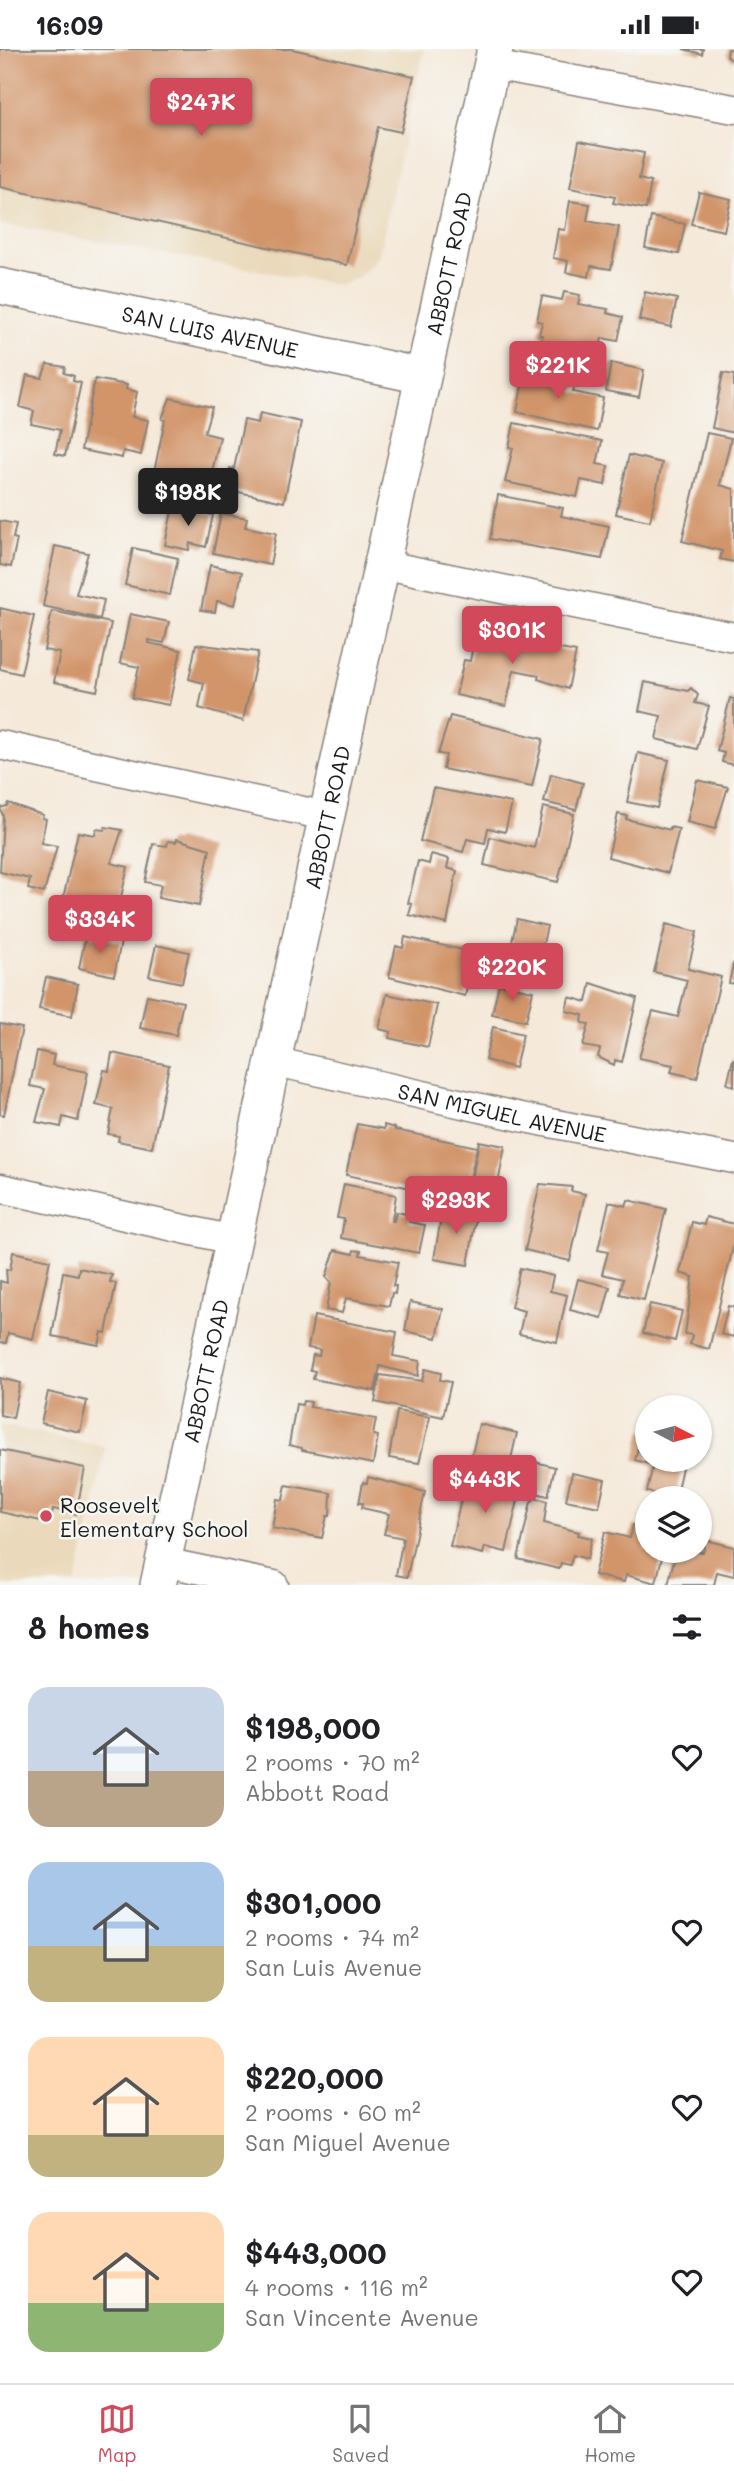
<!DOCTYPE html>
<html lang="en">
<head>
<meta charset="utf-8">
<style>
  :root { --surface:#fff; --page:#f2f2f2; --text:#202124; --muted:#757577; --line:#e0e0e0; --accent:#d1495b }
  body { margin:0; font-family:Mali,sans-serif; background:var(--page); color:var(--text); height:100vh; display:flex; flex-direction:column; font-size:26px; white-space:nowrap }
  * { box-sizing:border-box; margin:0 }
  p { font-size:23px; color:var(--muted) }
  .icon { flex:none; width:38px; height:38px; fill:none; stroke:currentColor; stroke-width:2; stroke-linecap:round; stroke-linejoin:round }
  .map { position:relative; height:1536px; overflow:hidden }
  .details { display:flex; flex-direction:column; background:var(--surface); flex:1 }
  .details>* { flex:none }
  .needle { width:46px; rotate:96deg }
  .controls { position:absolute; left:635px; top:1346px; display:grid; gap:14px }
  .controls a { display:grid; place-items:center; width:77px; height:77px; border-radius:50%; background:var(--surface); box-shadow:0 2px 5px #0004; font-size:35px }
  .price { position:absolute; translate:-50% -60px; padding:0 16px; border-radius:7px; background:var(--accent); color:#fff; font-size:23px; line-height:46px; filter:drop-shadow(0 2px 4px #0008) }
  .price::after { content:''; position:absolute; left:50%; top:42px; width:21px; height:16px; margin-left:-10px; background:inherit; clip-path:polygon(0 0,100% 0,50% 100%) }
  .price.active { background:#222; color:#fff }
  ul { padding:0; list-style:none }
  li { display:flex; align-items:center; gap:21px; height:175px; padding:0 28px }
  li span { display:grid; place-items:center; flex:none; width:196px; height:140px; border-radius:21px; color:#555 }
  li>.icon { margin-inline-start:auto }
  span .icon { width:84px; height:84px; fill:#fffc; stroke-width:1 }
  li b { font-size:30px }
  h2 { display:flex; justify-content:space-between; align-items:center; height:84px; padding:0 28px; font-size:30px }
  .status { display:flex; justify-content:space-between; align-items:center; height:49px; padding:0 35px; background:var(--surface); direction:ltr }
  .status svg { height:19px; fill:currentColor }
  .menu { display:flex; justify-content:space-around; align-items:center; height:98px; border-top:2px solid var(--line); background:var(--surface); font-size:19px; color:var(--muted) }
  .menu a { display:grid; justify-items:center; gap:4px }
  .menu .active { color:var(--accent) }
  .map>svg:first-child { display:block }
</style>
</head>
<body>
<div class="status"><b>16:09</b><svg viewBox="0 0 49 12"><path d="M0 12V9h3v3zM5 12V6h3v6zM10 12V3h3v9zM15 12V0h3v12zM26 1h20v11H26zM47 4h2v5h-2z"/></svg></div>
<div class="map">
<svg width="734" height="1536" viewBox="0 0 734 1536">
  <rect width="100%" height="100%" fill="#f6f6f2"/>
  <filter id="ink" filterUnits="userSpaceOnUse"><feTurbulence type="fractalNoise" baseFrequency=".0143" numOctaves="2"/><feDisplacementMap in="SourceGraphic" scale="14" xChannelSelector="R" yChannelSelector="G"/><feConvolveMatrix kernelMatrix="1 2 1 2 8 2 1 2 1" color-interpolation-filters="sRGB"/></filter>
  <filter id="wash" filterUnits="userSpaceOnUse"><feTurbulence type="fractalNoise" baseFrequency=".00686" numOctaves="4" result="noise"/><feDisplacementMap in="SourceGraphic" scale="28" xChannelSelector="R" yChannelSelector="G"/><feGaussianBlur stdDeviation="1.57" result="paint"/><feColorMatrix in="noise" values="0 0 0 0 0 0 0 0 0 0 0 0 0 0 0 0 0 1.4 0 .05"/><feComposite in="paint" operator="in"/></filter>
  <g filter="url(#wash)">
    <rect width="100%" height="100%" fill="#f5e9d9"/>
    <path fill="#ead9ba" d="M 0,0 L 424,0 L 378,209 L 359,228 L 339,236 L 0,175 Z
      M 0,1376 L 106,1398 L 76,1536 L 0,1536 Z"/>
    <g id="blocks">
      <path fill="#d2956a" d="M 0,0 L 292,0 L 414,27 L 401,83 L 378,78 L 347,216 L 0,138 Z
        M 683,0 L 703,0 L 702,5 Z
        M 728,0 L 734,0 L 734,13 L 727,7 Z
        M 579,92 L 644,104 L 639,130 L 651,133 L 646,160 L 613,154 L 615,148 L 570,139 Z
        M 699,143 L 731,150 L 724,182 L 691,175 Z
        M 570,152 L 590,155 L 587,172 L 619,178 L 611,220 L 591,217 L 589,228 L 566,223 L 568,212 L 553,209 L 558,180 L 565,181 Z
        M 651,168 L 685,175 L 679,205 L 645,199 Z
        M 564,243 L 580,246 L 578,255 L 608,260 L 607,264 L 623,268 L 618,292 L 602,289 L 599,303 L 541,291 L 542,286 L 539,286 L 542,273 L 537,272 L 542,247 L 562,251 Z
        M 645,243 L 677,250 L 671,278 L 639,271 Z
        M 611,314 L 644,321 L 639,348 L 606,342 Z
        M 47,315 L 65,318 L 64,324 L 74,327 L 73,332 L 81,334 L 65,407 L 55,405 L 60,381 L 31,375 L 34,362 L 20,358 L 27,326 L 42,329 Z
        M 525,321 L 576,331 L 573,343 L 603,349 L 597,382 L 517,363 Z
        M 723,324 L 734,326 L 734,384 L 712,379 Z
        M 95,330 L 127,336 L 126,340 L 137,343 L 132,368 L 148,371 L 141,406 L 123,402 L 122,409 L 81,401 Z
        M 170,349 L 212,358 L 204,384 L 220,388 L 211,427 L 203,425 L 202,433 L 154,423 L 165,371 L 162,370 Z
        M 260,364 L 301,373 L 284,453 L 225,440 L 230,419 L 234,420 L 244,371 L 258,374 Z
        M 514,374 L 602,392 L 597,415 L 608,417 L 605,436 L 581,431 L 577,448 L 505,433 L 513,399 L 509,398 Z
        M 707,384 L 731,389 L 720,436 L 734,440 L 734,513 L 720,510 L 722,502 L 682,492 Z
        M 629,406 L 662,414 L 650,472 L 616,465 Z
        M 498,446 L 563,459 L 561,467 L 609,477 L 602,510 L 490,490 Z
        M 173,457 L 213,466 L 206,498 L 190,494 L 189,501 L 165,496 Z
        M 221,464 L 247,469 L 245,478 L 276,484 L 270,516 L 213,504 Z
        M 0,472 L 16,475 L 13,489 L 17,490 L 11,518 L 0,516 Z
        M 55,497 L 88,504 L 76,545 L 104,551 L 100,570 L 43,557 Z
        M 133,499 L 178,509 L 170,546 L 125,536 Z
        M 210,516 L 242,523 L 235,556 L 217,552 L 215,563 L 201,561 Z
        M 0,559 L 34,567 L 21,625 L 0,620 Z
        M 52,562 L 111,574 L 97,642 L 54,633 L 60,604 L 44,601 Z
        M 130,565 L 169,573 L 164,594 L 149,591 L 149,594 L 181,601 L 169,656 L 132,649 L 139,618 L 120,614 Z
        M 481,582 L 517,590 L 518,583 L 553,590 L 551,598 L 576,603 L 568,640 L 538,630 L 539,626 L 514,621 L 506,657 L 456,646 L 464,611 L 470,612 L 474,592 L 479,593 Z
        M 196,595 L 258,603 L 243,672 L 199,659 L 204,634 L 189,630 Z
        M 645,633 L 688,642 L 691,639 L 698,646 L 695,654 L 709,657 L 697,700 L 656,690 L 661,667 L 639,662 Z
        M 730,649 L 734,650 L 734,716 L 722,713 L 724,704 L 717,702 Z
        M 450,667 L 543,690 L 532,738 L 443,720 L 446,706 L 438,705 Z
        M 638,704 L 669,711 L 657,759 L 627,753 Z
        M 551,725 L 583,734 L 576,761 L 544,753 Z
        M 697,731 L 728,738 L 715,780 L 687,773 Z
        M 433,739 L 512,754 L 505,783 L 488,779 L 485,794 L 467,790 L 463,803 L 420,792 Z
        M 8,754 L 43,766 L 42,769 L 46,770 L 41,794 L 57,797 L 44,844 L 28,840 L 30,830 L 0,823 L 3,767 L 0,759 L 7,757 Z
        M 543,758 L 574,765 L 558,833 L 484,816 L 490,788 L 534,799 Z
        M 618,765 L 627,767 L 626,770 L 670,781 L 670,778 L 679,780 L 668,824 L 608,808 Z
        M 105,778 L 122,781 L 111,814 L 128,818 L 118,861 L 103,858 L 101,868 L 61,859 L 78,783 L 95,786 L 96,780 L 104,781 Z
        M 177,790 L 210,800 L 199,857 L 158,849 L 161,836 L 145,833 L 153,795 L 167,797 L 168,792 L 176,793 Z
        M 431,805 L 449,810 L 447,819 L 457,822 L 447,875 L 409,866 L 412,855 L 408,854 L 418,812 L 429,815 Z
        M 517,870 L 547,877 L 540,908 L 510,901 Z
        M 666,875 L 697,883 L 688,920 L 721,928 L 697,1029 L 671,1023 L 673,1016 L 639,1009 L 653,962 L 678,968 L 687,931 L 654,923 Z
        M 86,885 L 121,893 L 114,927 L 79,919 Z
        M 405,888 L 476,904 L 465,947 L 389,928 L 396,897 L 403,899 Z
        M 156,896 L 189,903 L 182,934 L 149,927 Z
        M 733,915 L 734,915 L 734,935 L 729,934 Z
        M 46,928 L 78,935 L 72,967 L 39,960 Z
        M 591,934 L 637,949 L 622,1013 L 615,1011 L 614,1016 L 598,1008 L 600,1000 L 583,997 L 589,975 L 582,974 L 583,966 L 566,962 L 569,948 L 587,953 Z
        M 499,935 L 533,942 L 526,972 L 492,965 Z
        M 387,945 L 437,956 L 428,998 L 389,989 L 391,983 L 379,980 Z
        M 147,946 L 183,953 L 176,986 L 140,979 Z
        M 0,975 L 22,979 L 4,1066 L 0,1065 Z
        M 493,978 L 523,985 L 515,1019 L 485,1011 Z
        M 37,1002 L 54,1006 L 52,1016 L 88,1023 L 78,1072 L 63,1068 L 61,1078 L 36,1073 L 45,1040 L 30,1037 Z
        M 112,1004 L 169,1016 L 152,1099 L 118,1092 L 119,1087 L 108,1085 L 113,1060 L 96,1056 L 104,1021 L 109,1022 Z
        M 733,1010 L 734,1010 L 734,1037 L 727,1035 Z
        M 357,1075 L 384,1080 L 384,1076 L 395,1079 L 395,1081 L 477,1098 L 466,1150 L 346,1126 Z
        M 479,1092 L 505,1097 L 498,1135 L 472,1130 Z
        M 344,1135 L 396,1146 L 392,1172 L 394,1172 L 396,1163 L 411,1166 L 409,1173 L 425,1176 L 419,1204 L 341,1189 L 344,1170 L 337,1169 Z
        M 540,1135 L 572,1138 L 571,1142 L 585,1145 L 570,1212 L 525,1201 Z
        M 628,1151 L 666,1160 L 644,1251 L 620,1245 L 623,1230 L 602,1225 L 608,1203 L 598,1201 L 609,1153 L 626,1157 Z
        M 443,1157 L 477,1163 L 468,1216 L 434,1210 Z
        M 706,1168 L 734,1175 L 734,1194 L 709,1300 L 690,1295 L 692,1286 L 685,1285 L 693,1228 L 680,1224 L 692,1173 L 704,1176 Z
        M 335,1201 L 353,1205 L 354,1201 L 361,1202 L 360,1206 L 398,1213 L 393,1237 L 396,1237 L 395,1245 L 392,1244 L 389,1257 L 346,1249 L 342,1264 L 326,1261 L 331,1233 L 326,1228 Z
        M 13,1203 L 50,1211 L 33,1290 L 8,1284 L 6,1294 L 0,1293 L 0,1232 L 7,1234 L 6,1220 L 10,1221 Z
        M 79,1219 L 112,1226 L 110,1233 L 116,1234 L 106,1284 L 102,1283 L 99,1296 L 52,1287 L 63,1223 L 78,1226 Z
        M 520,1219 L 553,1227 L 550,1242 L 567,1246 L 557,1293 L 519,1285 L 524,1262 L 511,1258 Z
        M 578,1230 L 610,1238 L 602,1269 L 570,1261 Z
        M 410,1253 L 443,1260 L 437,1289 L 405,1282 Z
        M 650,1255 L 682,1262 L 675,1292 L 643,1284 Z
        M 728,1257 L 734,1258 L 734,1288 L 721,1285 Z
        M 314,1267 L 397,1283 L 393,1307 L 420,1312 L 418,1327 L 380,1317 L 375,1342 L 313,1330 L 315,1322 L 310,1321 L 313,1306 L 319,1307 L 320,1301 L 308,1299 Z
        M 425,1320 L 441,1324 L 440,1331 L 451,1333 L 443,1368 L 375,1353 L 380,1326 L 422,1332 Z
        M 0,1329 L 20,1334 L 13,1369 L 0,1366 Z
        M 48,1343 L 87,1352 L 80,1383 L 41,1374 Z
        M 303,1352 L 311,1353 L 310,1358 L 376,1370 L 373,1386 L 378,1387 L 373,1415 L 302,1401 L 302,1399 L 289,1396 L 296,1355 L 302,1356 Z
        M 397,1362 L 430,1368 L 419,1414 L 389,1409 Z
        M 479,1375 L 517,1384 L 508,1423 L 470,1414 Z
        M 642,1381 L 648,1382 L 648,1410 L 684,1410 L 675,1449 L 647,1443 L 653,1416 L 635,1411 Z
        M 0,1401 L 85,1419 L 76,1465 L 53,1460 L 50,1474 L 0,1463 Z
        M 535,1413 L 555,1418 L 548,1447 L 528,1442 Z
        M 572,1424 L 605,1431 L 599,1458 L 566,1451 Z
        M 467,1425 L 521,1438 L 506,1503 L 485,1498 L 483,1505 L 450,1497 Z
        M 368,1428 L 425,1443 L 407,1528 L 396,1526 L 403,1489 L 384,1485 L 389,1465 L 362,1459 L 363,1454 L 359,1454 L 363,1433 L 367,1434 Z
        M 286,1436 L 331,1444 L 330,1467 L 327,1467 L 322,1489 L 272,1479 L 277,1450 L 283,1451 Z
        M 535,1449 L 547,1452 L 544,1474 L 579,1483 L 578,1486 L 592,1489 L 587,1510 L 573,1506 L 570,1516 L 561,1514 L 559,1520 L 518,1510 L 531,1453 Z
        M 633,1476 L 648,1480 L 645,1500 L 663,1504 L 656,1534 L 626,1526 L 624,1533 L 594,1526 L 605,1483 L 630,1489 Z
        M 706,1491 L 734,1498 L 734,1527 L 717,1523 L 714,1536 L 668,1536 L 676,1502 L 703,1503 Z"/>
    </g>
  </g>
  <g filter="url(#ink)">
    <use href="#blocks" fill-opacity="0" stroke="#88827a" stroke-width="2"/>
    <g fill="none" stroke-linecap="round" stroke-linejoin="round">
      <g stroke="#88827a" stroke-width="31">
        <g id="minor">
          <path d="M 492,16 L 734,60"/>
          <path d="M 381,515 L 734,588"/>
          <path d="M 0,696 L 326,767"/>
          <path id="s1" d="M 272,1012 L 530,1070 L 734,1110"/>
          <path d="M 0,1139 L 233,1191"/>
          <path d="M 163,1513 L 274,1536"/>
        </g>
      </g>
      <g stroke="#88827a" stroke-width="38">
        <g id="tertiary">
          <path id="s2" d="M 0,237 L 422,327"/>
          <path id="s3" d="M 158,1536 L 495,0"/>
        </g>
      </g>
      <use href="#minor" stroke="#fff" stroke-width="28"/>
      <use href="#tertiary" stroke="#fff" stroke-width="35"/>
    </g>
  </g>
  <circle fill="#d1495b" stroke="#f6f6f2" stroke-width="2.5" cx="46" cy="1467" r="7"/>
  <g text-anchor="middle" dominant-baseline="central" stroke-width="5" stroke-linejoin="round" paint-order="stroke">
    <g font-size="21" fill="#1c1c1c" stroke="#f6f6f2">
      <text stroke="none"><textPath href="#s3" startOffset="1353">ABBOTT ROAD</textPath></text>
      <text stroke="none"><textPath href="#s2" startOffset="215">SAN LUIS AVENUE</textPath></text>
      <text stroke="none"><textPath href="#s3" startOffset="786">ABBOTT ROAD</textPath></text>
      <text stroke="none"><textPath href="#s1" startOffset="236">SAN MIGUEL AVENUE</textPath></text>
      <text stroke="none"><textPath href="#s3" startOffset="219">ABBOTT ROAD</textPath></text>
    </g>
    <g font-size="21" fill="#1c1c1c" stroke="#f6f6f2" text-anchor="start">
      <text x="60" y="1455">Roosevelt<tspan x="60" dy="24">Elementary School</tspan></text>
    </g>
  </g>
</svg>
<div class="controls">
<a><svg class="needle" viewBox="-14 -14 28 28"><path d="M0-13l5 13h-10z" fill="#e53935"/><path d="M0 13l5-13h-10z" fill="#757577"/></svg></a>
<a><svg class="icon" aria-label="layers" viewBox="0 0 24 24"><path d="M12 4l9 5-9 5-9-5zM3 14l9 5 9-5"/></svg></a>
</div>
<b class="price" style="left:201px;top:89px">$247K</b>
<b class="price" style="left:558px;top:352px">$221K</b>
<b class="price active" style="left:188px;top:479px">$198K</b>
<b class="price" style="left:512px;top:617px">$301K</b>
<b class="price" style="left:100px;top:906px">$334K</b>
<b class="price" style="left:512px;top:954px">$220K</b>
<b class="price" style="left:456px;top:1187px">$293K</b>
<b class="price" style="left:485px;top:1466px">$443K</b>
</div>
<section class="details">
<h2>8 homes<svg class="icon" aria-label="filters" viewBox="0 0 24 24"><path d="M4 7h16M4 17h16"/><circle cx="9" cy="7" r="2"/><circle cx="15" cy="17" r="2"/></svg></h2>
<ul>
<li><span style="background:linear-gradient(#c9d6e8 60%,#b9a48a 0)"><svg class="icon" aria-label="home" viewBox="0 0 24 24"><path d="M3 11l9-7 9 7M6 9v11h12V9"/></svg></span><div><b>$198,000</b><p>2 rooms · 70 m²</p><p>Abbott Road</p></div><svg class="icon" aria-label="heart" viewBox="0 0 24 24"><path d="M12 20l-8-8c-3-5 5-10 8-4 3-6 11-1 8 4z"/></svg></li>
<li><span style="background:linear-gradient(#a9c7e8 60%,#c2b280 0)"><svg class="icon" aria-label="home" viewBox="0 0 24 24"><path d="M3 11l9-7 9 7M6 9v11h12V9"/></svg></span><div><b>$301,000</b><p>2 rooms · 74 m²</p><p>San Luis Avenue</p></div><svg class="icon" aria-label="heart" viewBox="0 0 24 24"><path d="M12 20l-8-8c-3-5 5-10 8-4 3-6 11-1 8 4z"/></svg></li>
<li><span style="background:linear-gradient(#ffd9b3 70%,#c2b280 0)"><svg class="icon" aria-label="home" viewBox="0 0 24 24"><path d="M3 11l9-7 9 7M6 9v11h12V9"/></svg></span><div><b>$220,000</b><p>2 rooms · 60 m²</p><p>San Miguel Avenue</p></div><svg class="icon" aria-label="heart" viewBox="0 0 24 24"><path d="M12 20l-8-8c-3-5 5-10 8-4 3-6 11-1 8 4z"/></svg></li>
<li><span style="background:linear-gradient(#ffd9b3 65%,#8fb573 0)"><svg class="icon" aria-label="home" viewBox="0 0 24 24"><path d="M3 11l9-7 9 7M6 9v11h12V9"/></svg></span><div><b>$443,000</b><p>4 rooms · 116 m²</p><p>San Vincente Avenue</p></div><svg class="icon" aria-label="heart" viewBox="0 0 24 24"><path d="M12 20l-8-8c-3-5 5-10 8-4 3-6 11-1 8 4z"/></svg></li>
</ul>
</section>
<nav class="menu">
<a class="active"><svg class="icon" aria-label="map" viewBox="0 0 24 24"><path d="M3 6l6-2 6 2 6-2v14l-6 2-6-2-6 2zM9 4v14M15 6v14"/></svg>Map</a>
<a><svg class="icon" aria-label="saved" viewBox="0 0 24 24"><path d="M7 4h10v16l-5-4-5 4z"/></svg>Saved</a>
<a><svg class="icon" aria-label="home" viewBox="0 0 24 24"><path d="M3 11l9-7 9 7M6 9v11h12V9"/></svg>Home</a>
</nav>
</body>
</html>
